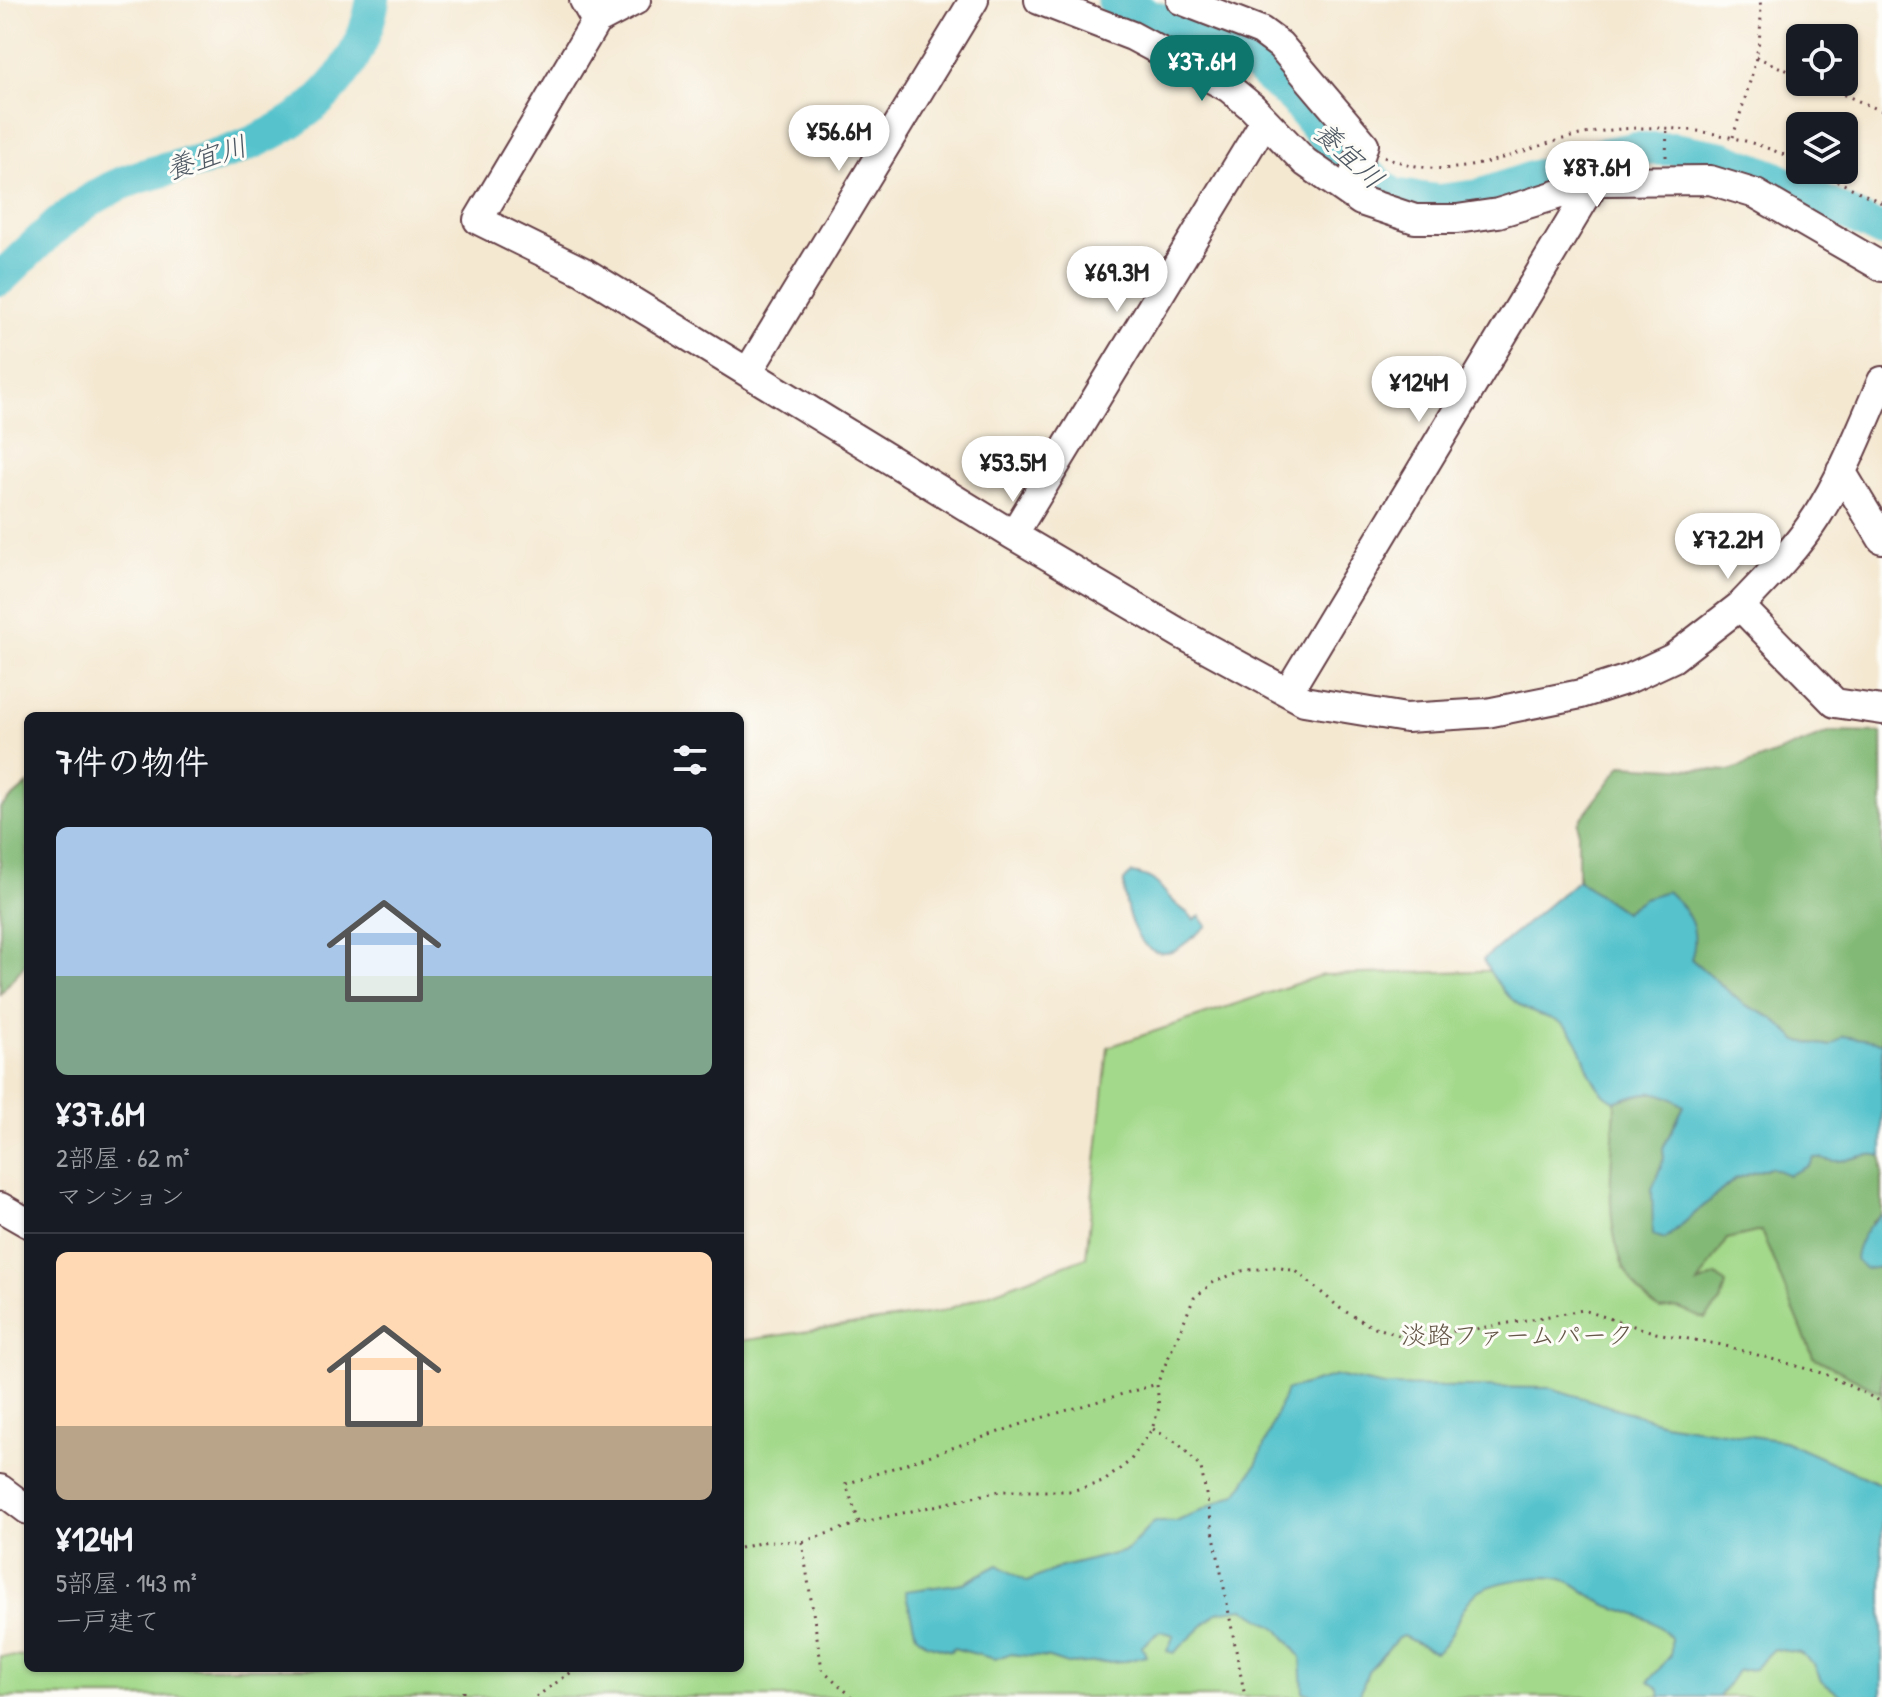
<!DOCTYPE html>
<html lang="ja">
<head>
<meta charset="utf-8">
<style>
  :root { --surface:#171b24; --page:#242831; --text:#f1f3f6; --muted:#9ea1a6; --line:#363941; --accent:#0f766e }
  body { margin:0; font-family:"Patrick Hand","Klee One",sans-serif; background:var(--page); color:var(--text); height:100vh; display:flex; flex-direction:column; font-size:30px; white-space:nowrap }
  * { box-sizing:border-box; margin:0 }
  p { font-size:26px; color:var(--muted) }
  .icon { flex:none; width:44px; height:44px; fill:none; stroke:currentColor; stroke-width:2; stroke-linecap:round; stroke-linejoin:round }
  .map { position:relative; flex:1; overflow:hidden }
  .panel { position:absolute; left:24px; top:712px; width:720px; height:960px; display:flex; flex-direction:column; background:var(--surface); border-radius:12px; box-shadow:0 2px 6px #0004 }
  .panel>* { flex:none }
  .tools { position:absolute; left:1786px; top:24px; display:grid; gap:16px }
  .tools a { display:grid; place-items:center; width:72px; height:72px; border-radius:12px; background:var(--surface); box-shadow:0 2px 6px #0004; font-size:40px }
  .price { position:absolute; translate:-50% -68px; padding:0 18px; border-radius:28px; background:#fff; color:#222; font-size:26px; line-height:52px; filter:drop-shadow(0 2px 4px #0008) }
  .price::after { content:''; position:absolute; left:50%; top:48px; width:24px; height:18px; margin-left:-12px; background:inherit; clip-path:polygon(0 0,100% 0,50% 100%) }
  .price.current { background:var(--accent); color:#fff }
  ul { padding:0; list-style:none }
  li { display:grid; align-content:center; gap:16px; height:424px; padding:0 32px }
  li+li { border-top:2px solid var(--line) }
  li span { display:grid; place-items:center; height:248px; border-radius:12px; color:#555 }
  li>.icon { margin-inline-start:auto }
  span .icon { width:144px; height:144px; fill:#fffc; stroke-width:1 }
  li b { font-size:34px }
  h2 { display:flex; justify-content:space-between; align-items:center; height:96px; padding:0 32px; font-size:34px }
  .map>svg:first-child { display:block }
</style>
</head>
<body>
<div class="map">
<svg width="1882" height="1697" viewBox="0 0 1882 1697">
  <rect width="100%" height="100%" fill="#fdfcf7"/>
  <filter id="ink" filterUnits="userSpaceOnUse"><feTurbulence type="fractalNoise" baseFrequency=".0125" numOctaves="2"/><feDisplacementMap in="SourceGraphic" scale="16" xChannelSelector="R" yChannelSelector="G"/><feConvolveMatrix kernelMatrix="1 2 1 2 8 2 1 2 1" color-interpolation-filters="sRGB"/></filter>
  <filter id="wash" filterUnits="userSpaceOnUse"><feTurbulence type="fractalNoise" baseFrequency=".006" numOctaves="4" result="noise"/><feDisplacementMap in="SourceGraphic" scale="32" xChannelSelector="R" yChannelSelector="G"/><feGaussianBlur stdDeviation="1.8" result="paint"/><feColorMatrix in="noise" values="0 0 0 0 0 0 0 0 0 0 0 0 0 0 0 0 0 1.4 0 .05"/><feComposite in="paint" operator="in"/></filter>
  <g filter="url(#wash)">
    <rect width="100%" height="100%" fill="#f4e8d1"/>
    <path fill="#a3d98a" stroke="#767c5a" stroke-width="2" d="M 1600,968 L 1882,1078 L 1882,1697 L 0,1697 L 0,1656 L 28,1657 L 28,1668 L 740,1668 L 740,1341 L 940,1312 L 1086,1257 L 1108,1047 L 1322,975 Z"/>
    <path fill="#82b976" stroke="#666c50" stroke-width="2" d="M 1831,732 L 1882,733 L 1882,1042 L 1857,1039 L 1830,1046 L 1798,1041 L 1773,1018 L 1743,1004 L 1691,959 L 1644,898 L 1624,912 L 1578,880 L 1578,823 L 1622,765 L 1730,771 Z
      M 28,784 L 28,961 L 0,994 L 0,808 Z
      M 1648,1092 L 1663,1092 L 1684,1106 L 1663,1148 L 1664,1158 L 1652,1189 L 1665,1239 L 1735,1179 L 1771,1167 L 1809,1166 L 1814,1158 C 1823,1157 1826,1160 1834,1161 C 1851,1162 1865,1151 1882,1156 L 1882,1215 L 1872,1221 L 1882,1267 L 1882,1393 L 1813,1357 L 1761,1231 L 1727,1239 L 1698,1284 L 1716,1276 L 1726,1284 L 1721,1302 L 1705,1319 L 1677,1308 L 1660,1310 C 1593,1266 1613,1169 1615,1101 Z"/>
    <path fill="#55c2cc" stroke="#50707c" stroke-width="2" d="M 1132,873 C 1160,878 1157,886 1174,902 C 1181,910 1188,911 1194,920 L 1200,916 L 1207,926 C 1199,932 1177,951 1172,952 C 1136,961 1123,905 1124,881 Z
      M 1578,880 L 1624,912 L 1644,898 L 1667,891 C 1689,911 1701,930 1691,959 L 1743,1004 L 1773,1018 L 1798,1041 L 1830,1046 L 1844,1036 L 1882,1042 L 1882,1156 C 1865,1151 1851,1162 1834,1161 C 1826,1160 1823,1157 1814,1158 L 1809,1166 L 1789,1175 L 1770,1167 L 1735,1179 L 1665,1239 L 1653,1235 L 1652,1189 L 1664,1158 L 1663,1148 L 1684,1106 C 1655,1086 1647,1092 1615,1101 C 1583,1086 1589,1046 1564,1025 C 1556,1019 1543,1017 1534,1013 C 1509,1003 1496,983 1483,960 Z
      M 1882,1215 L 1882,1267 L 1865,1269 L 1855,1260 C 1856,1244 1868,1223 1882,1215 Z
      M 1336,1376 L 1385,1386 L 1551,1388 L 1663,1423 L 1784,1441 L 1882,1485 L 1882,1697 L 1843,1697 L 1821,1681 L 1814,1664 L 1800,1653 L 1774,1649 L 1754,1669 L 1737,1671 L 1719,1697 L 1661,1697 L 1658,1688 L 1649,1681 L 1671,1655 L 1671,1638 C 1655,1618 1632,1614 1607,1605 C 1592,1600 1581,1585 1565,1580 C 1546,1573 1494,1581 1477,1593 C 1456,1608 1456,1640 1435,1652 L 1403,1636 L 1398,1638 L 1368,1671 L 1359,1697 L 1322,1697 L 1303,1692 L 1301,1657 L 1278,1629 L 1243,1608 L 1218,1612 L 1174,1653 L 1167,1651 L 1174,1635 L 1160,1631 L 1142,1646 L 1146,1656 L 1126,1661 L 1067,1664 L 1049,1658 L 1009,1654 L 995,1659 L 953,1648 L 951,1651 L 926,1644 L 916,1635 L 905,1591 L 964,1583 L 998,1565 L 1027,1582 L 1058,1568 L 1126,1551 L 1154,1522 L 1176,1522 L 1238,1493 L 1257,1463 L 1286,1390 Z"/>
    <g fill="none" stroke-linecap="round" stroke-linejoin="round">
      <path stroke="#55c2cc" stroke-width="34" d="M 1114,0 L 1151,17 L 1195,30 L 1257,67 L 1293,98 L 1327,140 L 1393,195 L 1438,201 L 1479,196 L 1599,155 L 1634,149 L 1674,149 L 1723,158 L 1773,177 L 1882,231
        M 0,279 C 38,243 75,202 125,182 C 152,171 184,166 213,157 C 294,132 358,87 373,0"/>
    </g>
  </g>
  <g filter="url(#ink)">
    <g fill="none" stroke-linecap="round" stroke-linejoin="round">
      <g stroke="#643d44" stroke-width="32">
        <path id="minor" d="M 584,0 L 596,21 L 636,0
          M 1039,0 L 1132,36 L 1229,88 L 1252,107 L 1305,162 L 1361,201
          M 1181,0 L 1261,31 L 1280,45 L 1364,144 L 1351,183 L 1361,201 L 1415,219 L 1457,219 L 1498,213 L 1602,181 L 1710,180 L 1756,194 L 1882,267
          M 596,21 L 478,220 L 584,272 L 1013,535 L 1181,634 L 1304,701 L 1406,718 L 1487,713 L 1581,694 L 1628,679 L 1673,658 L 1740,606
          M 748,372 L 974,0
          M 1882,381 C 1862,426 1844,474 1817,516 C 1796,549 1767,578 1740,606 L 1835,703 L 1882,710
          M 1841,471 L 1882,539
          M 1013,535 L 1265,121
          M 1288,692 L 1594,183
          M 0,1207 L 28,1223
          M 0,1489 L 28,1510"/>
      </g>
      <path stroke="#643d44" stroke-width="3" stroke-dasharray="2 6" stroke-linecap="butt" d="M 1756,57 L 1800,76
        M 1814,82 L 1882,111
        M 1733,137 C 1746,93 1765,46 1760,0
        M 1384,156 C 1461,189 1512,148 1585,134 C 1656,120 1735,130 1800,162
        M 1666,157 L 1667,128
        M 1815,170 L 1882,203
        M 1153,1429 L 1179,1444 L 1201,1468 L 1245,1697
        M 859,1522 L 846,1484 L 1034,1420 L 1157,1384
        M 802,1542 L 822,1669 L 852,1697
        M 740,1548 L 767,1541 L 802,1542 L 859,1523 L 1000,1491 L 1071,1491 L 1103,1482 L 1130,1461 L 1152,1429 L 1159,1408 L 1157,1384 L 1194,1298 L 1214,1282 L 1241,1271 L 1276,1267 L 1296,1271 L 1341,1309 L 1369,1325 L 1401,1336 L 1475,1329 L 1583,1310 L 1656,1333 L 1722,1345 L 1825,1374 L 1882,1402
        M 463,1691 L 463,1697
        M 536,1697 L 577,1668"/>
      <use href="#minor" stroke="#fff" stroke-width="28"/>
    </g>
  </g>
  <g text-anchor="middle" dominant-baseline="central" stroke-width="6" stroke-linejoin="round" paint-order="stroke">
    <g font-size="26" fill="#655748" stroke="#fdfcf7">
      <text x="1517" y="1334">淡路ファームパーク</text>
    </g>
    <g font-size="28" font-style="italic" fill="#4e5863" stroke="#fdfcf7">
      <text transform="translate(1349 155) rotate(43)">養宜川</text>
      <text transform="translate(206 157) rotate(-18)">養宜川</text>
    </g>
  </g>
</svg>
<div class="tools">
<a><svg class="icon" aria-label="locate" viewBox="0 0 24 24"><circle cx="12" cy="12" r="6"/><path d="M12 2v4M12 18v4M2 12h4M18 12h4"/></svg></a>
<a><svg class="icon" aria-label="layers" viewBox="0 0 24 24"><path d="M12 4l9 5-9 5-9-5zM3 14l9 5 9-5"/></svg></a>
</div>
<b class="price current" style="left:1202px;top:103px">¥37.6M</b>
<b class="price" style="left:839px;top:173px">¥56.6M</b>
<b class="price" style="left:1597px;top:209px">¥87.6M</b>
<b class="price" style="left:1117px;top:314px">¥69.3M</b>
<b class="price" style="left:1419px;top:424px">¥124M</b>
<b class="price" style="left:1013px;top:504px">¥53.5M</b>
<b class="price" style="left:1728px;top:581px">¥72.2M</b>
<section class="panel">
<h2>7件の物件<svg class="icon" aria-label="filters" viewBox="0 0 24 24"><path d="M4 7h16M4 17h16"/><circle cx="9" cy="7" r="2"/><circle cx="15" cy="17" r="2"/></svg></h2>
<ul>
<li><span style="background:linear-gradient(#a9c7e8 60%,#7fa58c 0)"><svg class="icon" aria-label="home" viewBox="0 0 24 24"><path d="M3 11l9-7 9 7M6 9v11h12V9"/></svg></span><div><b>¥37.6M</b><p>2部屋 · 62 m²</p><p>マンション</p></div></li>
<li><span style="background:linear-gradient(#ffd9b3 70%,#b9a48a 0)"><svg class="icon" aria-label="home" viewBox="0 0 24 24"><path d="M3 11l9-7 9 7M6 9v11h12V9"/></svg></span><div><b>¥124M</b><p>5部屋 · 143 m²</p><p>一戸建て</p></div></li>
</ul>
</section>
</div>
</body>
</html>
